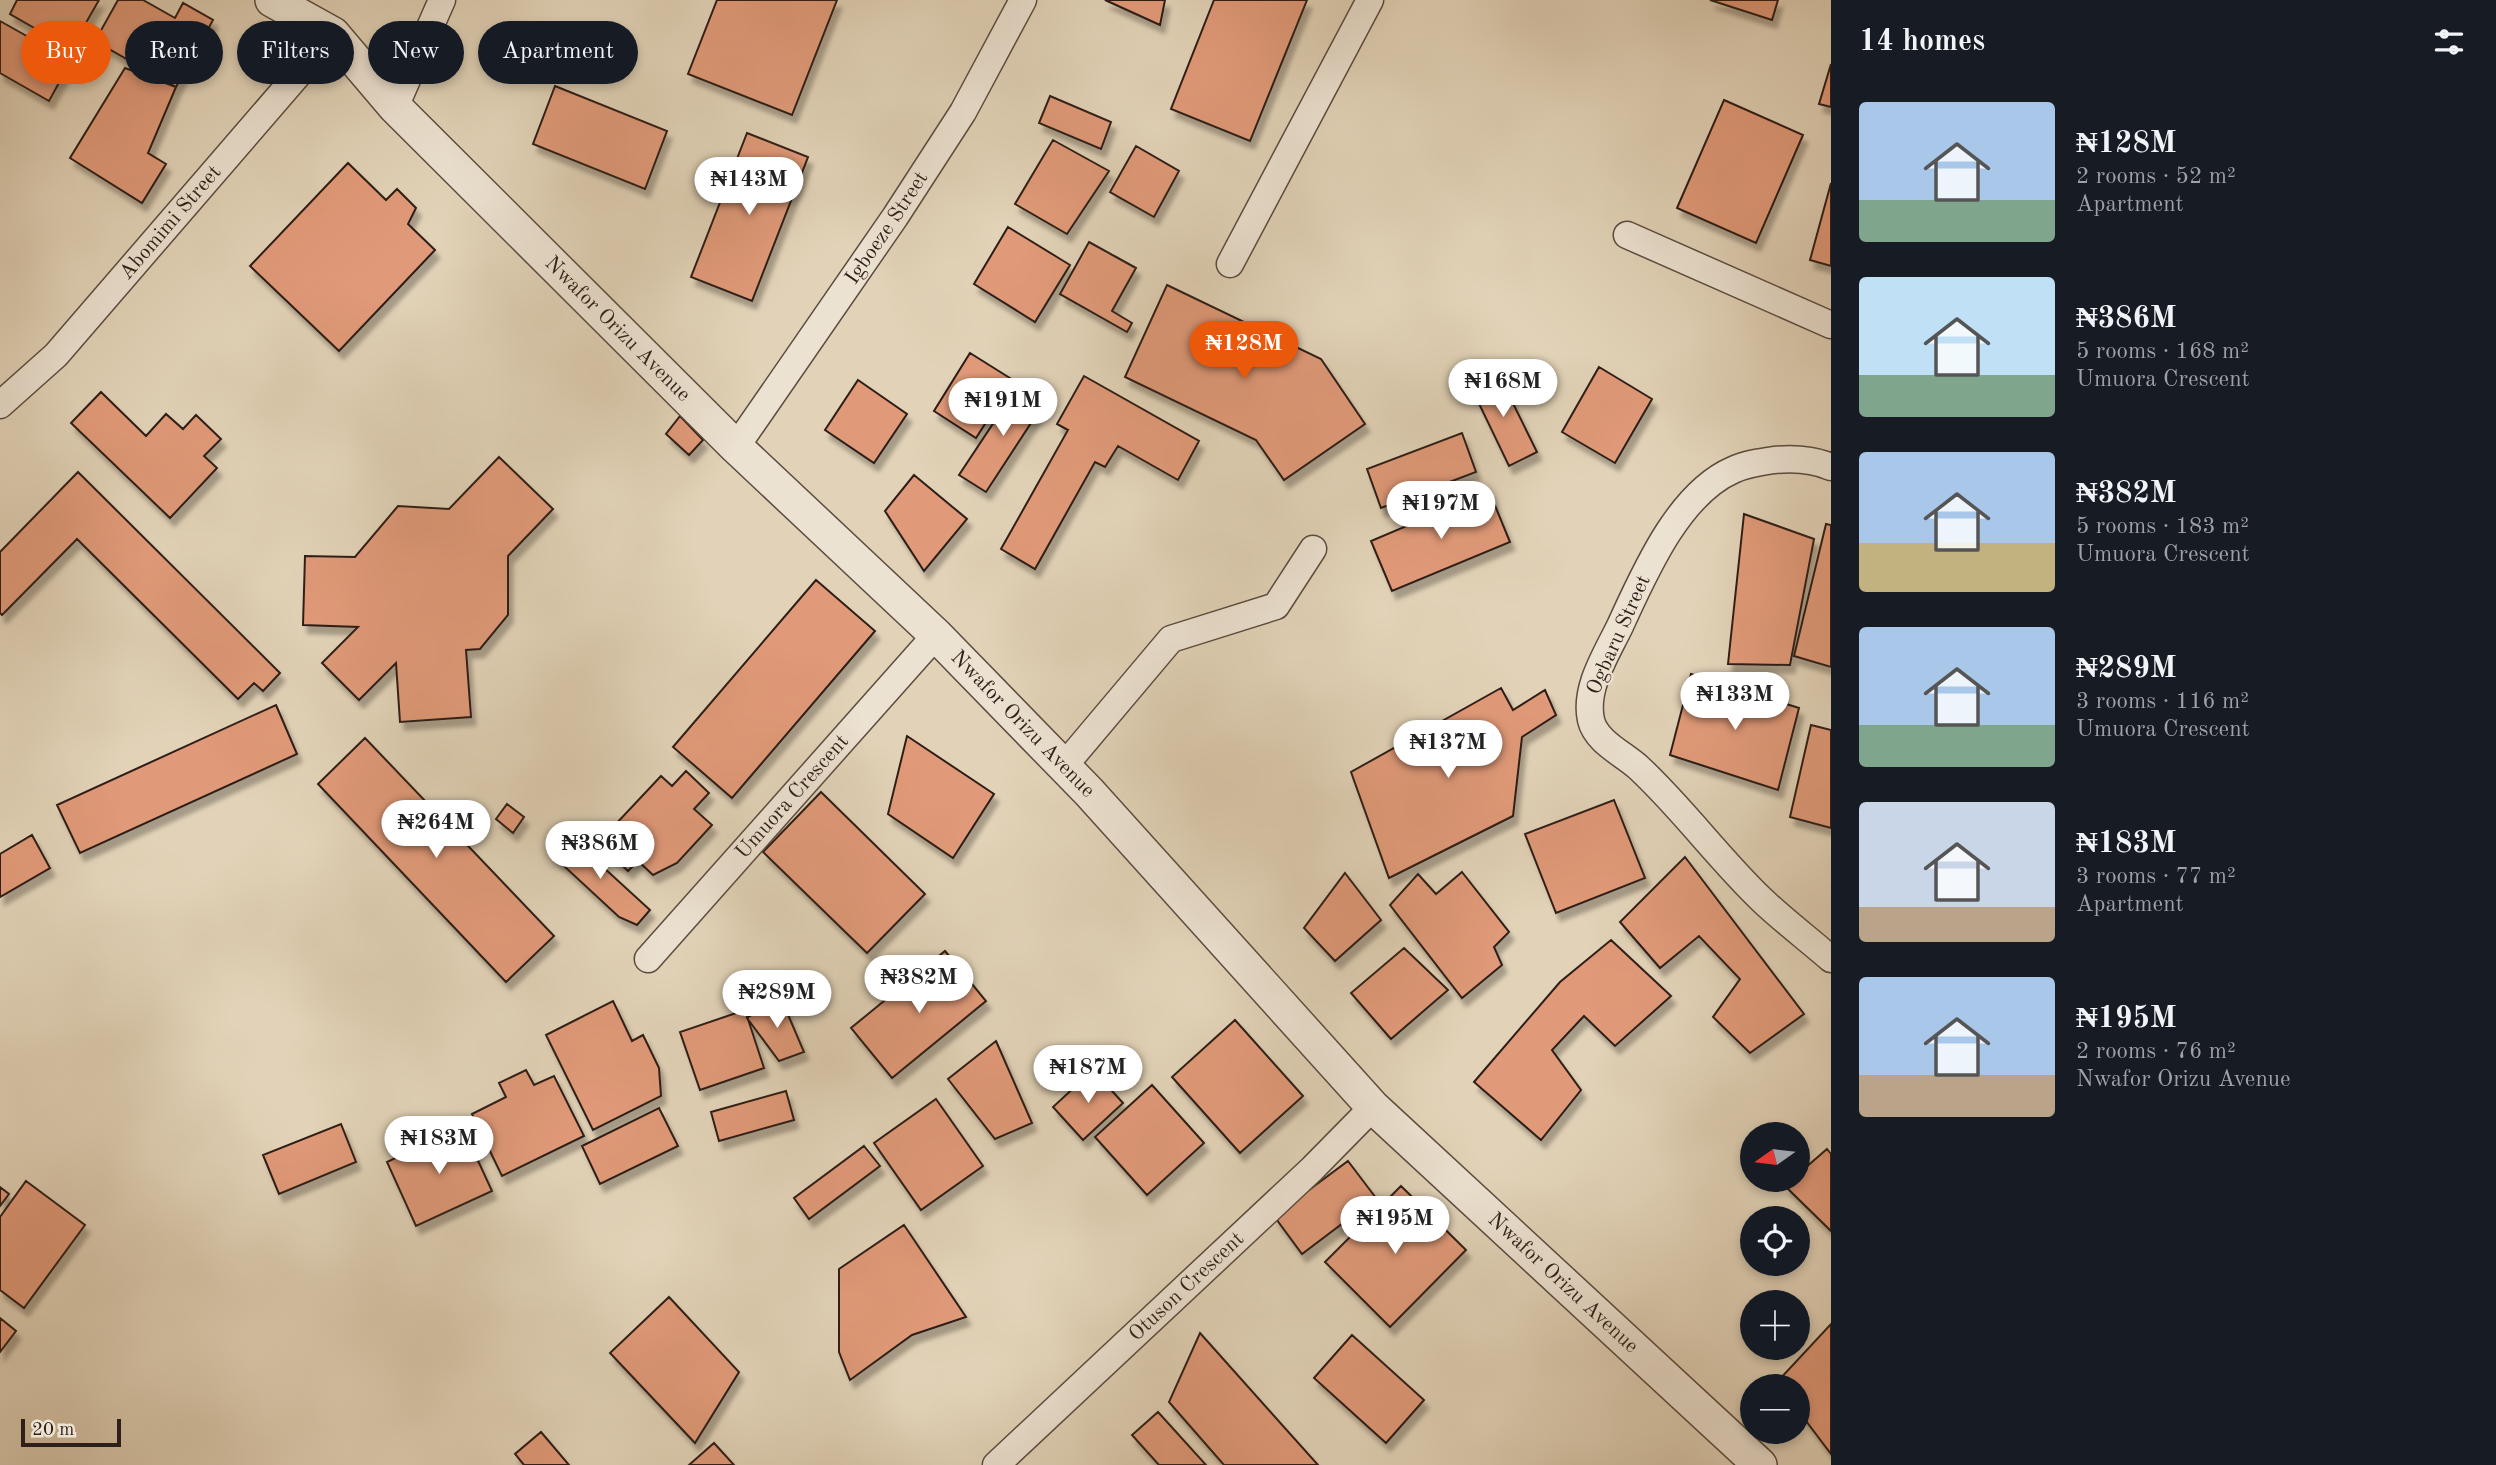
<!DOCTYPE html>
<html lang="en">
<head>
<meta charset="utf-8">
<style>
  :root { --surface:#171b24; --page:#242831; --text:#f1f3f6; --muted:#9ea1a6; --accent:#ea580c }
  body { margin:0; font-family:"Old Standard TT",serif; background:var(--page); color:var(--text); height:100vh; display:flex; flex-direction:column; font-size:26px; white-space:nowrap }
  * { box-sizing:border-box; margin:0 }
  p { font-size:23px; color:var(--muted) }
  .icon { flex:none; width:38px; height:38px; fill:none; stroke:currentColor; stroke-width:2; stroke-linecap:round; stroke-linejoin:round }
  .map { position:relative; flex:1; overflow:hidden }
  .side { display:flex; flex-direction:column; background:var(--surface); width:665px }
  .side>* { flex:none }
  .hud { position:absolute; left:21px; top:21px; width:665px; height:63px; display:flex; gap:14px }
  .needle { width:46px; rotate:256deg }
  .buttons { position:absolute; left:1740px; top:1122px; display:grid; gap:14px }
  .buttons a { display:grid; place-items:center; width:70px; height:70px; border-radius:50%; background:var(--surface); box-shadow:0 4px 10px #0003; font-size:35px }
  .scale { position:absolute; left:21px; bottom:18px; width:100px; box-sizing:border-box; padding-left:7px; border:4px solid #2e1f18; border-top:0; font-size:19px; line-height:24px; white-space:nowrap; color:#2e1f18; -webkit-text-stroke:5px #ece2d1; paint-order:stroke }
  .price { position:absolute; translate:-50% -60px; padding:0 16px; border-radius:24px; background:#fff; color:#222; font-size:23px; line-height:46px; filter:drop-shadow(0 2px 4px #0008) }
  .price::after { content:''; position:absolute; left:50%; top:42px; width:21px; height:16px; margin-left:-10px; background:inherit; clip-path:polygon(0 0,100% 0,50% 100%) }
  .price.active { background:var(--accent); color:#fff }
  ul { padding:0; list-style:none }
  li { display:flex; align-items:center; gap:21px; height:175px; padding:0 28px }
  li span { display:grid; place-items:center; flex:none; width:196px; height:140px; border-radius:7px; color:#555 }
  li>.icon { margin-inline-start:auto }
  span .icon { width:84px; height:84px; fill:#fffc; stroke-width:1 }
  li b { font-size:30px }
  h2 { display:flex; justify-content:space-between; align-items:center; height:84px; padding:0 28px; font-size:30px }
  .chip { padding:0 24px; border-radius:32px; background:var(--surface); box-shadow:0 4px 10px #0003; font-size:24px; line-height:63px }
  .chip.active { background:var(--accent); color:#fff }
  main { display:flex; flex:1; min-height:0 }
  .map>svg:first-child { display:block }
</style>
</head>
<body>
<main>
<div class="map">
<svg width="1831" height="1465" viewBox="0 0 1831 1465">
  <defs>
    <filter id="shadow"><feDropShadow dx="4.5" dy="8" stdDeviation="2" flood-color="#0004"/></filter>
  </defs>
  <rect width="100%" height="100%" fill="#e2d3b8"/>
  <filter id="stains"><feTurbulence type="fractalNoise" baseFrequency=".00286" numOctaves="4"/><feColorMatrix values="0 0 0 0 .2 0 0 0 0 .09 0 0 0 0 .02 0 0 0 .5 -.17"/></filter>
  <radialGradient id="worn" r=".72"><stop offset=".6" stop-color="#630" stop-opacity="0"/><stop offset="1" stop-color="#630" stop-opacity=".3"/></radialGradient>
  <path fill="#e19a79" stroke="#2e1f18" stroke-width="2" filter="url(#shadow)" d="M 17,0 L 99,0 L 71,49 L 10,14 Z
    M 118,0 L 143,0 L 175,18 L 183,3 L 213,20 L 176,87 L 95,41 Z
    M 717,0 L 837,0 L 792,115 L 688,74 Z
    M 1105,0 L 1165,0 L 1160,25 Z
    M 1214,0 L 1307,0 L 1250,141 L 1171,109 Z
    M 1710,0 L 1778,0 L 1772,20 Z
    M 0,21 L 71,61 L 49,101 L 0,73 Z
    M 1831,64 L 1831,107 L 1819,104 Z
    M 125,68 L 176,87 L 148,153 L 166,164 L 142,203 L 70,158 Z
    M 555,86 L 667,131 L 645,189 L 533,144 Z
    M 1050,96 L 1111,122 L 1101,149 L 1039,123 Z
    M 1724,100 L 1803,135 L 1756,243 L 1677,208 Z
    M 747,133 L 808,157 L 752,301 L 691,277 Z
    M 1053,140 L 1109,171 L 1067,234 L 1015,204 Z
    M 1136,146 L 1179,171 L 1154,217 L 1110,192 Z
    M 348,163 L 386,200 L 397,189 L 416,208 L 408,224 L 435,250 L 339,351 L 250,266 Z
    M 1831,183 L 1831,266 L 1810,260 Z
    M 1008,227 L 1070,265 L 1035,322 L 974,284 Z
    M 1089,242 L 1136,268 L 1112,311 L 1132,323 L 1127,332 L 1060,294 Z
    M 1167,285 L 1321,359 L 1365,424 L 1284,480 L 1256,440 L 1125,377 Z
    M 970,353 L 1013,380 L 976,438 L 934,411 Z
    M 1599,367 L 1652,399 L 1615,463 L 1562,432 Z
    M 1497,371 L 1537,452 L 1509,466 L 1470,385 Z
    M 1084,376 L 1199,441 L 1178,480 L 1118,446 L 1105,467 L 1095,462 L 1035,569 L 1001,549 L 1068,430 L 1057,424 Z
    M 858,380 L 907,414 L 874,463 L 825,430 Z
    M 1020,383 L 1046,400 L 986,492 L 959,475 Z
    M 101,392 L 146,436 L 166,414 L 183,429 L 196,415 L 221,439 L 204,456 L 217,468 L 170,518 L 71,423 Z
    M 680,416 L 703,440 L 689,455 L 666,434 Z
    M 1462,433 L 1476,472 L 1381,508 L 1367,469 Z
    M 499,457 L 553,509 L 508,556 L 508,615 L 480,649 L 466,650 L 471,717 L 400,722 L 396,663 L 359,700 L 322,663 L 358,627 L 303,625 L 305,556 L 355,557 L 398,506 L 449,509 Z
    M 78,472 L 280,673 L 263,691 L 254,683 L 238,699 L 77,539 L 2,615 L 0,613 L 0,552 Z
    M 914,475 L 967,519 L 924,571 L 885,511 Z
    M 1489,491 L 1510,542 L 1392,591 L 1371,541 Z
    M 1744,514 L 1814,539 L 1790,665 L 1728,664 Z
    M 1826,524 L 1831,525 L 1831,667 L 1794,656 Z
    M 816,580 L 875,631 L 732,798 L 673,747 Z
    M 1691,674 L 1799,708 L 1778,790 L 1670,755 Z
    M 1501,688 L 1513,710 L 1545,690 L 1556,715 L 1522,737 L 1513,816 L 1389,878 L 1351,772 Z
    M 276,705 L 297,754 L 80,853 L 57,805 Z
    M 1811,725 L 1831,730 L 1831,828 L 1790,817 Z
    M 907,736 L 994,794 L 953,858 L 888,814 Z
    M 365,738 L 554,936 L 506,982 L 318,784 Z
    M 686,771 L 709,793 L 694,809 L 712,825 L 677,863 L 653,875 L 638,861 L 628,871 L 598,843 L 661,776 L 672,786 Z
    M 821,792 L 925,894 L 867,953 L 763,852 Z
    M 1614,800 L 1645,878 L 1556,913 L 1525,834 Z
    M 507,804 L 524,817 L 513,833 L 496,819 Z
    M 32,835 L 50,868 L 0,897 L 0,854 Z
    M 568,835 L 650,910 L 637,925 L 619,917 L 551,854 Z
    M 1685,857 L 1804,1014 L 1750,1053 L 1713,1017 L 1740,979 L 1699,936 L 1660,968 L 1620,922 Z
    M 1462,872 L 1509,932 L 1494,947 L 1502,965 L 1462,998 L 1390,905 L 1418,874 L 1436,894 Z
    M 1345,873 L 1381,920 L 1335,961 L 1304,928 Z
    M 1611,940 L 1671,996 L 1615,1046 L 1584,1016 L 1552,1050 L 1581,1090 L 1541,1140 L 1474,1082 L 1560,982 Z
    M 1404,948 L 1448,990 L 1391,1039 L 1351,993 Z
    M 945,951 L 986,1001 L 892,1078 L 851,1028 Z
    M 780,996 L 804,1052 L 779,1061 L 747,1018 Z
    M 613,1001 L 632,1041 L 643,1035 L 659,1068 L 661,1096 L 593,1130 L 546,1035 Z
    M 745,1010 L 764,1068 L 700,1090 L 680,1032 Z
    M 1235,1020 L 1303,1096 L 1240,1153 L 1172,1077 Z
    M 996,1041 L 1032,1123 L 995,1139 L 948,1079 Z
    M 526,1070 L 534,1085 L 554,1076 L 584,1136 L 502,1176 L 472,1114 L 506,1097 L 499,1083 Z
    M 1093,1070 L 1123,1103 L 1083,1140 L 1053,1107 Z
    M 1152,1085 L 1204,1143 L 1147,1195 L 1095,1137 Z
    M 786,1091 L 794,1120 L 719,1141 L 711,1112 Z
    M 936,1099 L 983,1166 L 921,1210 L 874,1143 Z
    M 659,1108 L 678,1146 L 600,1184 L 582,1146 Z
    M 341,1124 L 356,1162 L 279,1194 L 263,1155 Z
    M 462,1126 L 492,1191 L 416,1226 L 387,1162 Z
    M 864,1146 L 880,1166 L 809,1219 L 794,1198 Z
    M 1827,1149 L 1831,1154 L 1831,1231 L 1785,1186 L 1793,1180 L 1797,1180 L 1797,1175 Z
    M 1348,1161 L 1376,1198 L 1302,1254 L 1274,1216 Z
    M 26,1181 L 85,1225 L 24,1308 L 0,1290 L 0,1217 Z
    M 1401,1186 L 1466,1250 L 1390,1327 L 1325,1262 Z
    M 0,1187 L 9,1194 L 0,1206 Z
    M 904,1225 L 966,1317 L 912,1335 L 850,1380 L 839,1352 L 839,1269 Z
    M 669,1297 L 739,1372 L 695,1443 L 610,1353 Z
    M 0,1318 L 16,1331 L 0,1352 Z
    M 1831,1324 L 1831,1454 L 1797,1409 L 1797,1386 L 1780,1386 L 1777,1382 Z
    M 1200,1333 L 1318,1465 L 1224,1465 L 1169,1402 Z
    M 1352,1335 L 1424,1400 L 1386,1443 L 1314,1378 Z
    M 1158,1412 L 1206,1465 L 1159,1465 L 1132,1435 Z
    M 541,1432 L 569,1465 L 524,1465 L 515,1454 Z
    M 714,1443 L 734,1465 L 689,1465 Z"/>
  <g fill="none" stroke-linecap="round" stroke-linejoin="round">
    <g stroke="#5b4c40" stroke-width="29">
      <g id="minor">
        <path d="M 395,107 L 442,0"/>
        <path d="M 1627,235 L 1831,325"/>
        <path d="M 1230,264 L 1370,0"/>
        <path id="s1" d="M 0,405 L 56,355 L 333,34"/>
        <path id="s2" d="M 736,447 L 895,217 L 963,112 L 1023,0"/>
        <path d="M 1831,467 C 1813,459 1795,458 1774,460 C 1760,462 1746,464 1733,470 C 1678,494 1644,574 1620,626 C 1606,655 1584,688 1591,720 C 1596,742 1624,754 1639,768 C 1683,809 1719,859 1762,900 C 1784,921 1808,939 1831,959"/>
        <path d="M 1064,766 L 1171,639 L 1276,606 L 1313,549"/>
        <path id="s3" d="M 648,959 L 936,635"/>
        <path id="s4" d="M 996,1465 L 1312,1169 L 1373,1107"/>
      </g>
    </g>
    <g stroke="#5b4c40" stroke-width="36">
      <g id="tertiary">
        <path id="s5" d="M 272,0 L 333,34 L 395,107 L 736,447 L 936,635 L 1089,792 L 1373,1107 L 1760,1465"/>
      </g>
    </g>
    <use href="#minor" stroke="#ece2d1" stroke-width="26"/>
    <use href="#tertiary" stroke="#ece2d1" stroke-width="33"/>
  </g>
  <g text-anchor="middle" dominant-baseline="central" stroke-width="5" stroke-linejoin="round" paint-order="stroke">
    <g font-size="21" fill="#2e1f18" stroke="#ece2d1">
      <text stroke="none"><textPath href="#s1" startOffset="250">Abomimi Street</textPath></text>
      <text stroke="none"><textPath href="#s2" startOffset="266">Igboeze Street</textPath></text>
      <text stroke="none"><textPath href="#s5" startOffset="480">Nwafor Orizu Avenue</textPath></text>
      <text transform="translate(1619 635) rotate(-66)">Ogbaru Street</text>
      <text stroke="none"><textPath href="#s5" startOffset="1046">Nwafor Orizu Avenue</textPath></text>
      <text stroke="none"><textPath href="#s3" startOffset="217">Umuora Crescent</textPath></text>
      <text stroke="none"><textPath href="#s5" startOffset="1824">Nwafor Orizu Avenue</textPath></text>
      <text stroke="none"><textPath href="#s4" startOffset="261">Otuson Crescent</textPath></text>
    </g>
  </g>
  <rect width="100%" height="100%" filter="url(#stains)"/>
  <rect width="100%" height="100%" fill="url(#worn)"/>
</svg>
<div class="buttons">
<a><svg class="needle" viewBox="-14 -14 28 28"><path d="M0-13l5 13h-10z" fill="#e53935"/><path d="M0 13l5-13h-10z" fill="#9ea1a6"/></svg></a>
<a><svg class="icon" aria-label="locate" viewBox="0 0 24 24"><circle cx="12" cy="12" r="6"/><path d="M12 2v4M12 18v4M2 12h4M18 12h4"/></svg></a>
<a>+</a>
<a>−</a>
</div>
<div class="scale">20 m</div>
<b class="price" style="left:749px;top:217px">₦143M</b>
<b class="price active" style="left:1244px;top:381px">₦128M</b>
<b class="price" style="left:1503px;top:419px">₦168M</b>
<b class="price" style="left:1003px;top:438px">₦191M</b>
<b class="price" style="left:1441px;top:541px">₦197M</b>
<b class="price" style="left:1735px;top:732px">₦133M</b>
<b class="price" style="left:1448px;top:780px">₦137M</b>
<b class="price" style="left:436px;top:860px">₦264M</b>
<b class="price" style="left:600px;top:881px">₦386M</b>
<b class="price" style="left:919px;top:1015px">₦382M</b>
<b class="price" style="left:777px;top:1030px">₦289M</b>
<b class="price" style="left:1088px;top:1105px">₦187M</b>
<b class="price" style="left:439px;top:1176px">₦183M</b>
<b class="price" style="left:1395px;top:1256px">₦195M</b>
<div class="hud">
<a class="chip active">Buy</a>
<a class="chip">Rent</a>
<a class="chip">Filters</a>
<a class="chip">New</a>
<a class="chip">Apartment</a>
</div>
</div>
<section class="side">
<h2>14 homes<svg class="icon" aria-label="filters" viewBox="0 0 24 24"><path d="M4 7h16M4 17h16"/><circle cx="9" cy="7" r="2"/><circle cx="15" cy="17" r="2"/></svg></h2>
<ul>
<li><span style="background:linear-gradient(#a9c7e8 70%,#7fa58c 0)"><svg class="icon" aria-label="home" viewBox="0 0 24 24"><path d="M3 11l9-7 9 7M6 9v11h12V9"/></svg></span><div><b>₦128M</b><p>2 rooms · 52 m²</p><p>Apartment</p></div></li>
<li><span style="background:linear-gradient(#bfe0f5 70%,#7fa58c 0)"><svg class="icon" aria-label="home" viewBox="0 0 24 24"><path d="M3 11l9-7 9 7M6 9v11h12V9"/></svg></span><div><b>₦386M</b><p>5 rooms · 168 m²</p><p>Umuora Crescent</p></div></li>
<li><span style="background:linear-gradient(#a9c7e8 65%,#c2b280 0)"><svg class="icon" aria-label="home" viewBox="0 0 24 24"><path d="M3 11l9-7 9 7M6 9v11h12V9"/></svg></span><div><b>₦382M</b><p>5 rooms · 183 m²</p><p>Umuora Crescent</p></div></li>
<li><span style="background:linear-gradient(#a9c7e8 70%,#7fa58c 0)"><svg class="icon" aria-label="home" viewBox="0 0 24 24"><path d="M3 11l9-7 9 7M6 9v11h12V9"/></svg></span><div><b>₦289M</b><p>3 rooms · 116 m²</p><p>Umuora Crescent</p></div></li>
<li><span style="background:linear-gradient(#c9d6e8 75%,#b9a48a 0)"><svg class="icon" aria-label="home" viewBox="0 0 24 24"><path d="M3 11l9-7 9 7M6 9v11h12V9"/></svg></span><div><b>₦183M</b><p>3 rooms · 77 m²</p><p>Apartment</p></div></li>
<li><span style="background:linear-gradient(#a9c7e8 70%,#b9a48a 0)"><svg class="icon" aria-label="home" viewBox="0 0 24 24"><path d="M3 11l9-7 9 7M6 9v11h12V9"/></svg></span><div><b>₦195M</b><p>2 rooms · 76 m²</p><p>Nwafor Orizu Avenue</p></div></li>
</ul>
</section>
</main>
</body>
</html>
